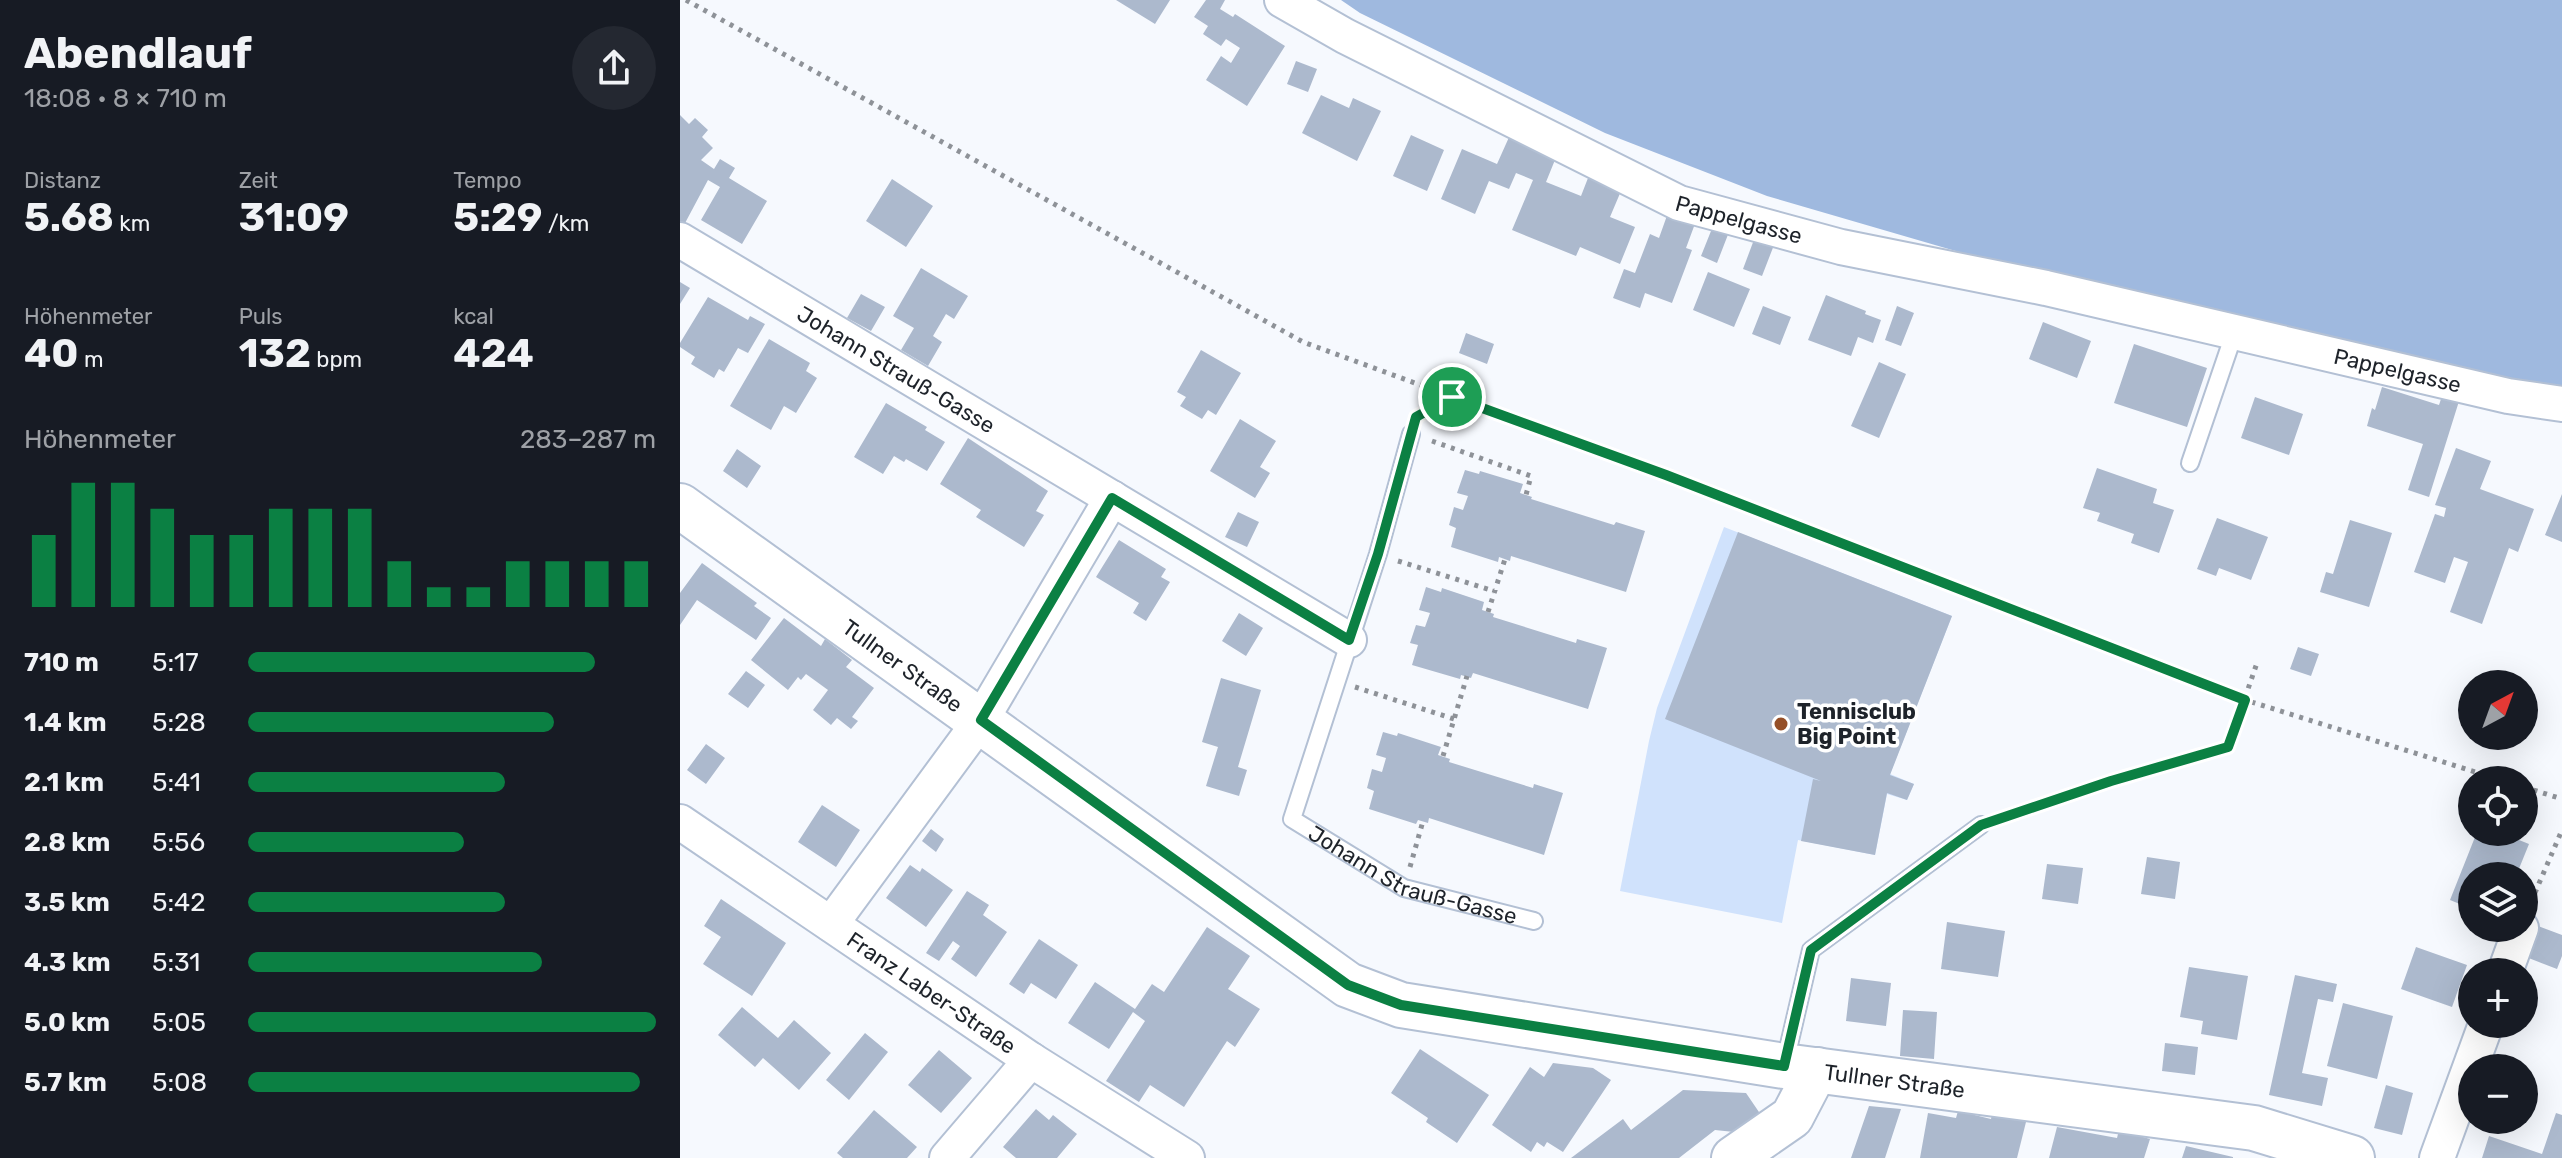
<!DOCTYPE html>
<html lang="de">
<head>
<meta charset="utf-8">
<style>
	:root { --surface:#171b24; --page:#242831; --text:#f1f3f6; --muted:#9ea1a6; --accent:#0b8043 }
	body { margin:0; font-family:Rubik,sans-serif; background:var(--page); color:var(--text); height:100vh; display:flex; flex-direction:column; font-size:30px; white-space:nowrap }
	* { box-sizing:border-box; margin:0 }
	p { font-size:26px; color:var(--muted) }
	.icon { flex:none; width:44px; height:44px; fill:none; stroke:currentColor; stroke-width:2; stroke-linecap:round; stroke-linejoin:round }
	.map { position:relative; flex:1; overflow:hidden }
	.details { display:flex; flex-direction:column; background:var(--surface); width:680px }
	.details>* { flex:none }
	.needle { width:52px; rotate:41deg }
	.controls { position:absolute; left:1778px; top:670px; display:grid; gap:16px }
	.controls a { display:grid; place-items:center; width:80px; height:80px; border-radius:50%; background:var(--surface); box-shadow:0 8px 32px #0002; font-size:40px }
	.pin { position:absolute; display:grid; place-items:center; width:68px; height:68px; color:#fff; margin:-34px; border:4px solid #fff; border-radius:50%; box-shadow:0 2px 8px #0007 }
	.round { display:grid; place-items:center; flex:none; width:84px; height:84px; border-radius:42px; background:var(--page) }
	.summary { display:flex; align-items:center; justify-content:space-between; height:136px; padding:0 24px }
	h1 { font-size:44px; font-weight:700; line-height:60px }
	.stats { display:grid; grid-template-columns:repeat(3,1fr); gap:12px; height:136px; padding:8px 24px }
	.stats div { display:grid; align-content:center }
	.stats b { font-size:40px; font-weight:700 }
	.stats small { font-size:22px; font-weight:400 }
	.stats p { font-size:22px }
	.chart { height:224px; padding:16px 24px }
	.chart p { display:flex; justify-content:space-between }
	.chart svg { width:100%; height:144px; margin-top:8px; stroke:var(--accent); stroke-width:6 }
	ul { padding:0 24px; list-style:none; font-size:26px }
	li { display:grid; grid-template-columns:128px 96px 1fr; align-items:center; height:60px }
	li i { height:20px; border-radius:10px; background:var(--accent) }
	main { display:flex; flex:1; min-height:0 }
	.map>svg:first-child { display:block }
	.green { fill:#d0e2fc }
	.forest { fill:#9fb9df }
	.building { fill:#acb9cd }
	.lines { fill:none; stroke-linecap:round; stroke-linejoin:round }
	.service-casing { stroke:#b3c0d4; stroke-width:20 }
	.minor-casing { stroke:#b3c0d4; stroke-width:38 }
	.tertiary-casing { stroke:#b3c0d4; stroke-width:46 }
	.primary-casing { stroke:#b3c0d4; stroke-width:48 }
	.path { stroke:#8e9298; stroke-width:5; stroke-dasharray:4 6; stroke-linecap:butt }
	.service { stroke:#fff; stroke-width:16 }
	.minor { stroke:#fff; stroke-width:34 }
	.tertiary { stroke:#fff; stroke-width:42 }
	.primary { stroke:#fff; stroke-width:44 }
	.route-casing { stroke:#fff; stroke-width:16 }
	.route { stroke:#0b8043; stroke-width:10 }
	.poi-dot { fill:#954f27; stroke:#fff; stroke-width:3 }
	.labels { text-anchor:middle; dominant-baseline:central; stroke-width:7; stroke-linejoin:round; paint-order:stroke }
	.street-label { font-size:22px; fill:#1e232a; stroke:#fff }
	.poi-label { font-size:22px; font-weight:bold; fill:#1e232a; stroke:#fff; text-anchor:start }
</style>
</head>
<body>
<main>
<section class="details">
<div class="summary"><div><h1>Abendlauf</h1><p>18:08 · 8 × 710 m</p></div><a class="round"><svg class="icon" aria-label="share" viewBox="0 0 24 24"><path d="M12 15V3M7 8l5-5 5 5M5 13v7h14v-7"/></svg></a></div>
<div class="stats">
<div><p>Distanz</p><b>5.68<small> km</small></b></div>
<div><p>Zeit</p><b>31:09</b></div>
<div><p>Tempo</p><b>5:29<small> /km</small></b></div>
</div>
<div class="stats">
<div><p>Höhenmeter</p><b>40<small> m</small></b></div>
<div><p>Puls</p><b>132<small> bpm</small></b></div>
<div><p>kcal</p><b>424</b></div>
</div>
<div class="chart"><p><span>Höhenmeter</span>283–287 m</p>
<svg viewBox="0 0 160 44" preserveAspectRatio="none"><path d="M5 44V22M15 44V6M25 44V6M35 44V14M45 44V22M55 44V22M65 44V14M75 44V14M85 44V14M95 44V30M105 44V38M115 44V38M125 44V30M135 44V30M145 44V30M155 44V30"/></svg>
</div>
<ul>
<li><b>710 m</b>5:17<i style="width:85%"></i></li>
<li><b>1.4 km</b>5:28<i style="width:75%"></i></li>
<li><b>2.1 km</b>5:41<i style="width:63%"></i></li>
<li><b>2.8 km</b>5:56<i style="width:53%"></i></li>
<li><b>3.5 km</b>5:42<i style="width:63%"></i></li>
<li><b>4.3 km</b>5:31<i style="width:72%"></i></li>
<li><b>5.0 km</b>5:05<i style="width:100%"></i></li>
<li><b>5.7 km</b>5:08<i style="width:96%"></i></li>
</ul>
</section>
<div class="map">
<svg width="1882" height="1158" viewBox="0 0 1882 1158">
	<rect width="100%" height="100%" fill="#f6f9fe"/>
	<path class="green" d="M 1044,527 L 1272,616 L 1210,774 L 1234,784 L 1227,800 L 1207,794 L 1195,855 L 1118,840 L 1102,923 L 940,891 L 969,741 L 977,708 Z"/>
	<path class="forest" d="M 661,0 L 1882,0 L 1882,394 L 1747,369 L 1537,310 L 1303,259 L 1087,196 L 925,133 L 680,13 Z"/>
	<path class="building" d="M 436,0 L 490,0 L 475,24 Z
		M 526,0 L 545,0 L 540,9 L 553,17 L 555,14 L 605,46 L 567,106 L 526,80 L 541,56 L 551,63 L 560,48 L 546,39 L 541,46 L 523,34 L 528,26 L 514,17 Z
		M 616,61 L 637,69 L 628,92 L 607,84 Z
		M 641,95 L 669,108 L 673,98 L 701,111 L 677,161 L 622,133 Z
		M 0,115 L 9,124 L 15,118 L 28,130 L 22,137 L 33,148 L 21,160 L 34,169 L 40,159 L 55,168 L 49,178 L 87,201 L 62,244 L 21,220 L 40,187 L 28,180 L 4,225 L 0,221 Z
		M 731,135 L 764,150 L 747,191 L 713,176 Z
		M 830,135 L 877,155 L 866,182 L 901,196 L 908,178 L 941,191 L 930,217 L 955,227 L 940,264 L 900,247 L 896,256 L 832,230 L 853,180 L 836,173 L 829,189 L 809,181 L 795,214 L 761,199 L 782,149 L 817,164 Z
		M 212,179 L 253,206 L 226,247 L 186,221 Z
		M 989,210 L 1016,221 L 1006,248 L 1012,250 L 992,303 L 965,293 L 960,308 L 933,298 L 944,269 L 955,273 L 970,234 L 979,238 Z
		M 1033,226 L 1049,232 L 1037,263 L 1021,256 Z
		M 1075,237 L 1094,245 L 1082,276 L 1063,269 Z
		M 241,268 L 288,296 L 274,319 L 266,314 L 253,336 L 262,342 L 248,366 L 221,350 L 234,328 L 213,316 Z
		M 1028,272 L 1070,289 L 1054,327 L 1013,310 Z
		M 0,282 L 10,288 L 0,304 Z
		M 181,294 L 205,307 L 191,331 L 167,318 Z
		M 1146,295 L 1186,311 L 1185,314 L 1201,320 L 1193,343 L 1178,337 L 1171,356 L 1128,340 Z
		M 28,297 L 68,320 L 70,316 L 85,324 L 68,353 L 58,348 L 44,372 L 39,369 L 34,378 L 11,364 L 15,357 L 0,347 L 0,343 Z
		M 1083,306 L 1111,317 L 1100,345 L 1072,334 Z
		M 1217,306 L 1234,313 L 1221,346 L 1205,340 Z
		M 1363,322 L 1411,341 L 1397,378 L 1349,359 Z
		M 786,333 L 814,344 L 807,364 L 779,353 Z
		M 89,339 L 130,363 L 126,371 L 137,378 L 116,413 L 104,406 L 91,430 L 50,406 Z
		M 1454,344 L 1527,368 L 1507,427 L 1434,403 Z
		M 521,350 L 561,373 L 536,415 L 528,410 L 522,419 L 500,406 L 506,397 L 497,392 Z
		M 1199,362 L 1226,374 L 1199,438 L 1171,426 Z
		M 1702,387 L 1759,405 L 1763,393 L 1780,398 L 1749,497 L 1728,490 L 1743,444 L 1687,426 L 1692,408 L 1695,410 Z
		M 1575,397 L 1623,414 L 1609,455 L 1561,438 Z
		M 206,403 L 247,427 L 245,430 L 265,442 L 247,471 L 226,459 L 224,462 L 214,456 L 203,474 L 174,457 Z
		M 560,419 L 596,441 L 580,467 L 590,473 L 575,498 L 530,471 Z
		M 288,438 L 368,491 L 356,511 L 364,515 L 344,547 L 296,517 L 301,510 L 260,484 Z
		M 1776,448 L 1811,461 L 1800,489 L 1854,509 L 1838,552 L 1829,548 L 1802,624 L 1770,612 L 1788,562 L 1774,557 L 1765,583 L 1734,572 L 1755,514 L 1764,517 L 1766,508 L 1755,505 Z
		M 57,449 L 81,466 L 67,488 L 43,471 Z
		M 1417,468 L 1477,489 L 1473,503 L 1494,510 L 1479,553 L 1451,543 L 1454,534 L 1417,521 L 1420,513 L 1403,508 Z
		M 785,470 L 799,474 L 800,471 L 843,484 L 840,493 L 852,497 L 851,499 L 934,525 L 936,522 L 965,531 L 946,592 L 831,556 L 830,561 L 819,557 L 818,562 L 771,547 L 776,528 L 769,525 L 774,507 L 783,510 L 788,496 L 777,493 Z
		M 1882,494 L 1882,542 L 1865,535 Z
		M 558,512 L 579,522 L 567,547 L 545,537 Z
		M 1537,518 L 1588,537 L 1571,580 L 1539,568 L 1536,576 L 1517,569 Z
		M 1670,520 L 1712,533 L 1689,607 L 1640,592 L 1646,572 L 1653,574 Z
		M 1058,532 L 1272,616 L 1210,775 L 1234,784 L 1227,800 L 1207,793 L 1195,855 L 1121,841 L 1133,779 L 1141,781 L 985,719 Z
		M 439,540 L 486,569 L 481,577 L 490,582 L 466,621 L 453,613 L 459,603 L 416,577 Z
		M 22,563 L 77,603 L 74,606 L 91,618 L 76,640 L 17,600 L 0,625 L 0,593 Z
		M 746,587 L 761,592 L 762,588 L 804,602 L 802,610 L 814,614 L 813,617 L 896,643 L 897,639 L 927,648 L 908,709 L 793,673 L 791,678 L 781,675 L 780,679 L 732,665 L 738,645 L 730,643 L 736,625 L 745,627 L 750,613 L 739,610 Z
		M 559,613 L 583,628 L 566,656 L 542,641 Z
		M 104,618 L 141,646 L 145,639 L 172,660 L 166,667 L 194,688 L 172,717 L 178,721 L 171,729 L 157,718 L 151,725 L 133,710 L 148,690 L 126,674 L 121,680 L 118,677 L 108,690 L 71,660 Z
		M 1618,647 L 1639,654 L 1631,676 L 1610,669 Z
		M 66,671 L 85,685 L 68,708 L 48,694 Z
		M 541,678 L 581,690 L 558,767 L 567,770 L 559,796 L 526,786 L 538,747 L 522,742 Z
		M 703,732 L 717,736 L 718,733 L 761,747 L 758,755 L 770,759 L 769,762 L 853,788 L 854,784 L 883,793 L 864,855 L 749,818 L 748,823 L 738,820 L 736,824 L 689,809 L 694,791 L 687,788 L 692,769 L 702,772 L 706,758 L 696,755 Z
		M 26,744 L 45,758 L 26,784 L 7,770 Z
		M 142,805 L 180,830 L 156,867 L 118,842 Z
		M 251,829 L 264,839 L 256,852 L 242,841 Z
		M 1797,832 L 1819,832 L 1849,844 L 1836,876 L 1792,876 L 1792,909 L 1770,900 Z
		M 1467,857 L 1500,862 L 1495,899 L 1461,894 Z
		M 1367,864 L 1403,868 L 1398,904 L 1362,899 Z
		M 230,865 L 240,872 L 242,868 L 273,890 L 246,927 L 206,898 Z
		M 287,891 L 309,905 L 303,915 L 327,932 L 296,977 L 271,959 L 280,946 L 273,941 L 259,961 L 246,953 Z
		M 41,899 L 106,943 L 72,996 L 23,964 L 41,937 L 24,926 Z
		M 1267,922 L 1325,931 L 1318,977 L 1261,969 Z
		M 1853,924 L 1882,935 L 1882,956 L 1877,969 L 1841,955 Z
		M 527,927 L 570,956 L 548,989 L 580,1009 L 555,1047 L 547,1041 L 504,1107 L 470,1085 L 459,1102 L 426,1081 L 465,1021 L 453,1012 L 429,1049 L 388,1023 L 415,982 L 455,1009 L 472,984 L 484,992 Z
		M 359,939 L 398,965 L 376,999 L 351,983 L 344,994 L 329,984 Z
		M 1736,947 L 1787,965 L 1772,1007 L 1721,989 Z
		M 1509,967 L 1568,976 L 1557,1040 L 1521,1034 L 1523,1021 L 1500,1017 Z
		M 1615,975 L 1657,984 L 1653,1002 L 1638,999 L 1622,1073 L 1648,1078 L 1642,1106 L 1589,1095 Z
		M 1171,978 L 1211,983 L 1206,1026 L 1166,1021 Z
		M 1663,1003 L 1713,1016 L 1697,1079 L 1647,1066 Z
		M 62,1007 L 98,1038 L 114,1020 L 151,1053 L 119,1090 L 83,1058 L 75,1067 L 38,1035 Z
		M 1223,1010 L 1257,1012 L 1254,1059 L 1220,1056 Z
		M 185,1033 L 208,1052 L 169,1100 L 146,1080 Z
		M 1485,1043 L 1518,1047 L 1515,1075 L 1482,1071 Z
		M 740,1049 L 809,1095 L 777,1143 L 746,1122 L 748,1118 L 711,1093 Z
		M 259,1050 L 292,1078 L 261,1113 L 228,1085 Z
		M 873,1063 L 913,1068 L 931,1080 L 883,1152 L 867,1142 L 864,1147 L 857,1142 L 851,1152 L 812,1125 L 850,1067 L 864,1077 Z
		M 1706,1085 L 1733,1093 L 1722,1135 L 1694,1128 Z
		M 1003,1090 L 1066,1093 L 1081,1115 L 1054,1132 L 1035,1130 L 999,1158 L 891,1158 L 943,1119 L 951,1130 Z
		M 1189,1106 L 1221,1109 L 1205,1158 L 1171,1158 Z
		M 356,1109 L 369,1120 L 373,1115 L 397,1134 L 377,1158 L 336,1158 L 323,1147 Z
		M 194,1110 L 237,1147 L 227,1158 L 163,1158 L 157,1153 Z
		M 1313,1110 L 1347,1118 L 1337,1158 L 1240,1158 L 1248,1113 L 1276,1118 L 1278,1111 L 1311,1119 Z
		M 1876,1113 L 1882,1115 L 1882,1158 L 1802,1158 L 1809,1136 L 1862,1154 Z
		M 1377,1127 L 1437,1138 L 1439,1130 L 1470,1139 L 1464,1158 L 1369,1158 Z
		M 1506,1146 L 1553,1157 L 1553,1158 L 1502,1158 Z"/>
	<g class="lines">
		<defs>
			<g id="service">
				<path id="s1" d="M 731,434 L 698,554 L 612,819 L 724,888 L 854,921"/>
				<path d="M 1510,463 L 1554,334"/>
				<path d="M 1104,1066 L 1131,950 L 1301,825"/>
			</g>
			<g id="minor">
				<path id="s2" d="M 602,0 L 665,36 L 999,203 L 1161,247 L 1366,288 L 1828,396 L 1882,404"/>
				<path id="s3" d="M 0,240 L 669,640"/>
				<path id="s4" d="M 0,822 L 351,1060 L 507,1158"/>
				<path d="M 151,924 L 301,720 L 432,498"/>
				<path d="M 1825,972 L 1841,928"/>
				<path d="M 267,1158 L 351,1060"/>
				<path d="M 1757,1158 L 1806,1024"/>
			</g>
			<path id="tertiary" d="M 1053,1158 L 1112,1117 L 1137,1069"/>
			<g id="primary">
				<path id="s5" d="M 0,506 L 668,985 L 721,1005 L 1104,1066 L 1574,1128 L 1672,1158"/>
			</g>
		</defs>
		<use href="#service" class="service-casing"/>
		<use href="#minor" class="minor-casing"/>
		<use href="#tertiary" class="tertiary-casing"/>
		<use href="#primary" class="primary-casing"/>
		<path class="path" d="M 6,0 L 623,342 L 986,475 L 1565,700 L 1821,780
			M 742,414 L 771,398
			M 752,441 L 851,476 L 846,495
			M 718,561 L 814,591
			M 808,612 L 825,559
			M 675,687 L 774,719
			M 763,756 L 787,676
			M 1844,787 L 1882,799
			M 1321,818 L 1431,781 L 1548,747 L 1578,660
			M 730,867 L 743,821
			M 1851,902 L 1882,830"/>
		<use href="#service" class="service"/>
		<use href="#minor" class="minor"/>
		<use href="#tertiary" class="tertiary"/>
		<use href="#primary" class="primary"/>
	</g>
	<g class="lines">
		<defs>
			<path id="route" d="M 772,397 L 986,475 L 1565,700 L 1548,747 L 1431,781 L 1301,825 L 1131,950 L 1104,1066 L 721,1005 L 668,985 L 301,720 L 432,498 L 669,640 L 698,554 L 736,417 Z"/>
		</defs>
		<use href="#route" class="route-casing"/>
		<use href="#route" class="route"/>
	</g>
	<circle class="poi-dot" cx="1101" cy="724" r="8"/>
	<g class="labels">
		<g class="street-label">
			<text stroke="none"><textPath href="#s2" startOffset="508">Pappelgasse</textPath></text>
			<text stroke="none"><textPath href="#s3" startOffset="252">Johann Strauß-Gasse</textPath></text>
			<text stroke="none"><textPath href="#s2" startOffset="1184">Pappelgasse</textPath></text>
			<text stroke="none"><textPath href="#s5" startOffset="274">Tullner Straße</textPath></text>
			<text stroke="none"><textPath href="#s1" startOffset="538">Johann Strauß-Gasse</textPath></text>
			<text stroke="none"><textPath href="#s4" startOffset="304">Franz Laber-Straße</textPath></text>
			<text stroke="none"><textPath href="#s5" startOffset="1378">Tullner Straße</textPath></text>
		</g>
		<g class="poi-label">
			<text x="1117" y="711">Tennisclub<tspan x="1117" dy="25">Big Point</tspan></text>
		</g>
	</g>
</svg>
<div class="controls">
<a><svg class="needle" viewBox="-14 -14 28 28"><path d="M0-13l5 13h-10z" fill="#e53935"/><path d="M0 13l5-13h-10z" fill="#9ea1a6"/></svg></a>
<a><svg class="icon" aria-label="locate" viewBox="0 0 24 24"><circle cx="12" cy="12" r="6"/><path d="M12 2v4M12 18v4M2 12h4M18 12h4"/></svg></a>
<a><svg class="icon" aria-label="layers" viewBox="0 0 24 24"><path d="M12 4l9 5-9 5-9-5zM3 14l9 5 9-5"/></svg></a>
<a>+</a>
<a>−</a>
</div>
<div class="pin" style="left:772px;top:397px;background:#1e9e55"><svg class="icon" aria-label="arrive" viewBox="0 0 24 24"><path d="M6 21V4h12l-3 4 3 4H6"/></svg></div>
</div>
</main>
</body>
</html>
